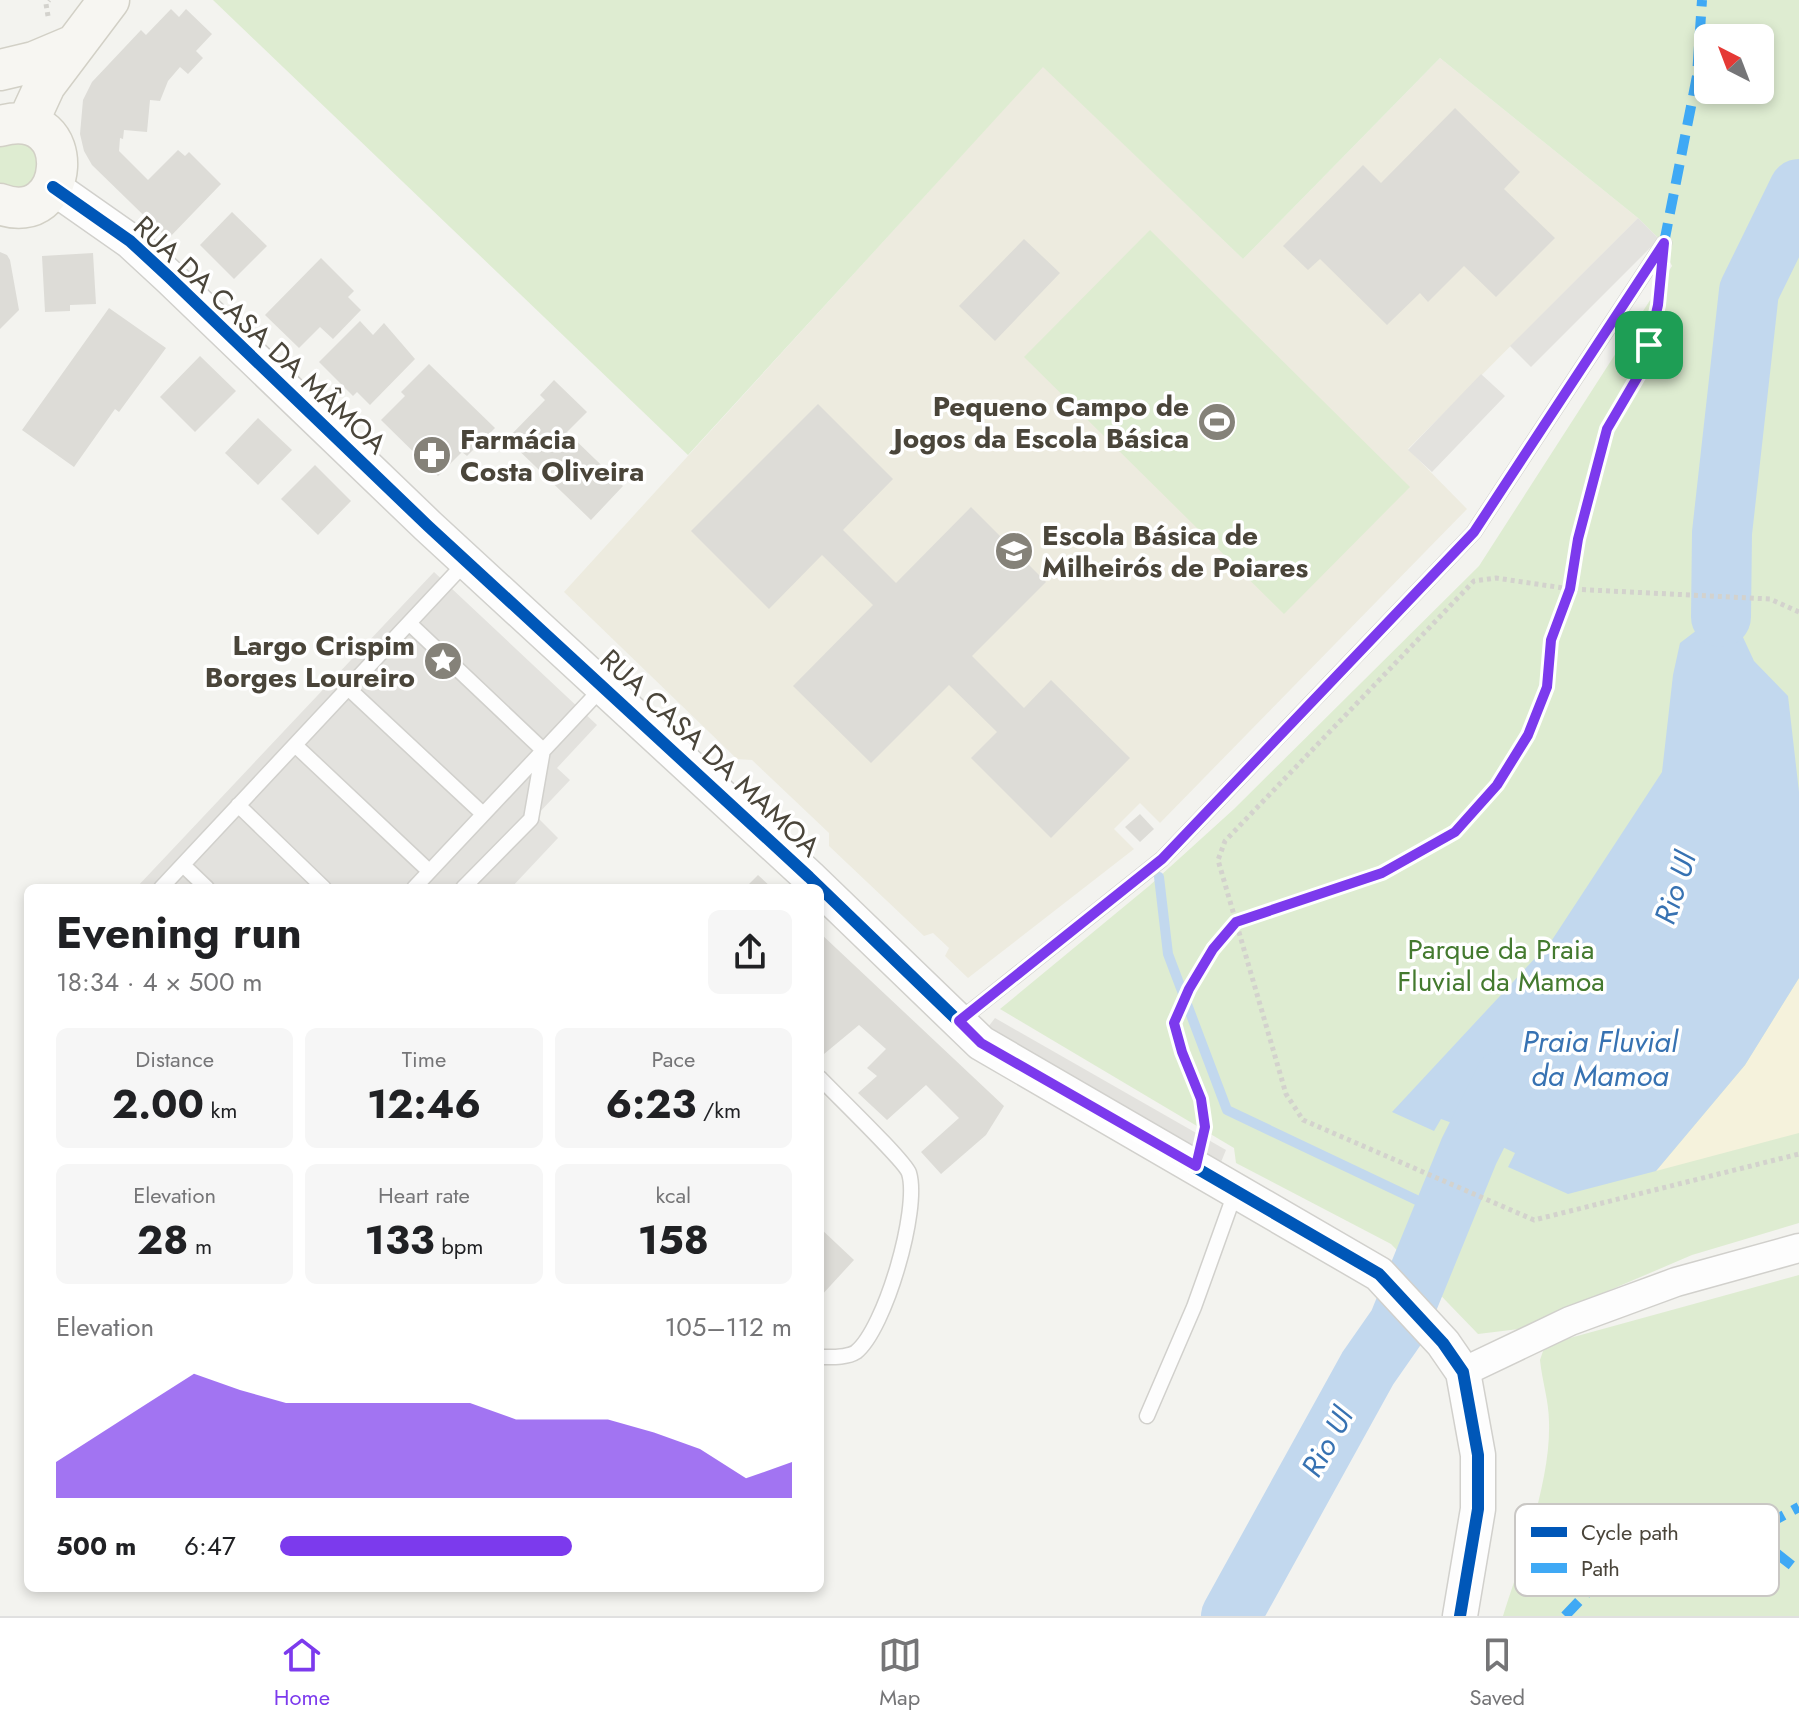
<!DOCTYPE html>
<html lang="en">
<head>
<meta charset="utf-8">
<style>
	:root { --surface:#fff; --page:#f6f6f6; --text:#202124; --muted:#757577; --line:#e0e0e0; --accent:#7c3aed }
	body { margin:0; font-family:Jost,sans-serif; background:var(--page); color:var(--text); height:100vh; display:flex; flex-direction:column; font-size:30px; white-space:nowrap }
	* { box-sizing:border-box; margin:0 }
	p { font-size:26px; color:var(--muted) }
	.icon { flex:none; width:44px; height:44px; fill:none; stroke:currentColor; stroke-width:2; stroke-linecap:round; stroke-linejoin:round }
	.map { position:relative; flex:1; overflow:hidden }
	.drawer { position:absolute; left:24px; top:884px; width:800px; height:708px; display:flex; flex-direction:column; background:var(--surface); border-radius:12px; box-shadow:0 4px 12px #0003 }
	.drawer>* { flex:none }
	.needle { width:52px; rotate:318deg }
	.controls { position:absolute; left:1694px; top:24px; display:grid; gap:16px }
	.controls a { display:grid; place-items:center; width:80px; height:80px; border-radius:12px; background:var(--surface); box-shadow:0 4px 12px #0003; font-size:40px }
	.pin { position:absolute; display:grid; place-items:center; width:68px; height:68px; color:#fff; margin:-34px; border-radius:16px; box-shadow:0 4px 12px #0006 }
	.round { display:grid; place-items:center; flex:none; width:84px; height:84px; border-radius:12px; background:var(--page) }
	.headline { display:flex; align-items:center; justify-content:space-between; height:136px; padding:0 32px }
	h1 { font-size:44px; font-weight:700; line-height:60px }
	.stats { display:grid; grid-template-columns:repeat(3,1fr); gap:12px; height:136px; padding:8px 32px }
	.stats div { display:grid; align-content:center; border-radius:12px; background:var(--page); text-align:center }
	.stats b { font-size:40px; font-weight:700 }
	.stats small { font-size:22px; font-weight:400 }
	.stats p { font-size:22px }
	.chart { height:224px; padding:16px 32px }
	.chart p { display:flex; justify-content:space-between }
	.chart svg { width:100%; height:144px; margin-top:8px; fill:var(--accent); opacity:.7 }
	ul { padding:0 32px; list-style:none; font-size:26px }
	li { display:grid; grid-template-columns:128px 96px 1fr; align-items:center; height:60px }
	li i { height:20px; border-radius:10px; background:var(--accent) }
	.dock { display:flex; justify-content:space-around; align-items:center; height:112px; border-top:2px solid var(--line); background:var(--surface); font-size:22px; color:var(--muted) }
	.dock a { display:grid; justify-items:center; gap:4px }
	.dock .on { color:var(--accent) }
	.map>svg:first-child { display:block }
	.education { fill:#edebdf }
	.green { fill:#deecd1; fill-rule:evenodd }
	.sand { fill:#f5f2dc }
	.parking { fill:#e3e2de }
	.water { fill:#c2d8ee }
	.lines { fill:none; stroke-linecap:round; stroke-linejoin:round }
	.stream { stroke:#c2d8ee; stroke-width:10 }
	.river { stroke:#c2d8ee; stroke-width:60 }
	.building { fill:#dddcd7 }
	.service-casing { stroke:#d1d0cc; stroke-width:17 }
	.minor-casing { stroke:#d1d0cc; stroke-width:31 }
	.tertiary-casing { stroke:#d1d0cc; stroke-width:37 }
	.secondary-casing { stroke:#d2d0c6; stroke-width:43 }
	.path { stroke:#d3d2cd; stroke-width:5; stroke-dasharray:4 4; stroke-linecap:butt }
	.service { stroke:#fdfdfd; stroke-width:14 }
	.minor { stroke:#fdfdfd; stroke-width:28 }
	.tertiary { stroke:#fdfdfd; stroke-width:34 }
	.secondary { stroke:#f7f6f2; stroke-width:40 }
	.quiet { stroke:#3fa9f5; stroke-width:10; stroke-dasharray:20 10; stroke-linecap:butt }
	.cycleway-casing { stroke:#fff; stroke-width:17 }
	.cycleway { stroke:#0057b8; stroke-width:12 }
	.route-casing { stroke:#fff; stroke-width:16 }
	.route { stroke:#7c3aed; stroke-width:10 }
	.labels { text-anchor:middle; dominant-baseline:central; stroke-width:7; stroke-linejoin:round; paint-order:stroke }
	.street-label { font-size:28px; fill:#4a453a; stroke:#fff }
	.poi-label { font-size:28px; font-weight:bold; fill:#4a453a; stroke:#fff; text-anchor:end }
	.park-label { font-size:28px; fill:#447a2f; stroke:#fff }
	.water-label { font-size:30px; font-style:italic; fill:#3772b2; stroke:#fff }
	.key { fill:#fff; stroke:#c9c7c4; stroke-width:2 }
	.key-label { font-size:22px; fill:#4a453a }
</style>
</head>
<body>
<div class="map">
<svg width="1799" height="1616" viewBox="0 0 1799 1616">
	<rect width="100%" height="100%" fill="#f3f3ef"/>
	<path class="education" d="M 1440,58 L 1638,218 L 1408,449 L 1467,509 L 1160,823 L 1140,803 L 1114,829 L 1134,849 L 968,978 L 945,956 L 949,948 L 933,933 L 924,936 L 829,846 L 829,833 L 752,760 L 737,759 L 564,592 L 1043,66 L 1243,259 Z"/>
	<path class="green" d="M 213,0 L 1799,0 L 1799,1223 L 1692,1255 L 1519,1329 L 1478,1334 L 1391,1244 L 1236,1163 L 1234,1148 L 1000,1009 L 1149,886 L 1234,809 L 1479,566 L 1672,266 L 1659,239 L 1638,218 L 1440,58 L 1243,259 L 1043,67 L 688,455 ZM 1708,38 L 1760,38 L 1760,90 L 1708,90 Z
		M 31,142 L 42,166 L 27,188 L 0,185 L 0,143 Z
		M 1150,230 L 1410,487 L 1284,614 L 1024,357 Z
		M 1799,1275 L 1799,1616 L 1503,1616 C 1521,1559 1551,1482 1549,1422 C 1549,1401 1542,1381 1540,1360 L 1543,1351 L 1559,1341 Z"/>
	<path class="sand" d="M 1799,978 L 1799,1133 L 1656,1171 L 1745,1065 Z"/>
	<path class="parking" d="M 1638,218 L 1659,239 L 1531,367 L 1510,346 Z
		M 1481,374 L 1505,396 L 1432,472 L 1408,450 Z
		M 434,572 L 597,725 L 557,768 L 570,780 L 536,816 L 558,838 L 511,888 L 136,888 Z
		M 995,1018 L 1226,1150 L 1221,1162 L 985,1031 Z"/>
	<path class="water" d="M 1741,532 L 1729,607 L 1754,661 L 1788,696 L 1799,792 L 1799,978 L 1745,1065 L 1656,1171 L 1568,1194 L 1508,1167 L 1515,1153 L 1488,1140 L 1480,1155 L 1462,1148 L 1469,1129 L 1441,1119 L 1434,1131 L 1392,1112 L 1552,940 L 1662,772 L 1673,675 L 1680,643 L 1714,617 L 1709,534 Z"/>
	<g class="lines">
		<path class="stream" d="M 1159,877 L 1168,954 L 1227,1110 L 1444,1213"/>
		<path class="river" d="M 1721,617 L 1722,533 L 1749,291 L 1799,189
			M 1231,1616 L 1368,1368 L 1398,1325 L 1469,1151 L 1505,1079"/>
	</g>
	<path class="building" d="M 171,9 L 179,17 L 186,9 L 212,34 L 196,51 L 203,58 L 188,74 L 180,67 L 168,81 L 160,101 L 150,100 L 147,132 L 124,130 L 123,139 L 120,138 L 119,151 L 148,180 L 178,150 L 185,156 L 189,152 L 221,184 L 168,239 L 92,165 L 84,151 L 80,134 L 83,100 L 92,82 L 141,30 L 146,35 Z
		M 1455,108 L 1520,172 L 1504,189 L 1555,238 L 1496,297 L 1464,266 L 1428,302 L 1420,293 L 1387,325 L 1320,259 L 1308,270 L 1283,246 L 1363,165 L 1381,183 Z
		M 232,212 L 267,246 L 234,279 L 200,245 Z
		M 1024,239 L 1060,273 L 995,341 L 959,306 Z
		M 0,252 L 7,255 L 10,260 L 19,310 L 0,329 Z
		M 93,253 L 96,304 L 70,305 L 70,311 L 45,312 L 42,256 Z
		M 321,258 L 354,291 L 348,297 L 361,310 L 333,339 L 320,327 L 299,348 L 265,315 Z
		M 109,308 L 166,348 L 119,412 L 115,409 L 74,467 L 22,430 Z
		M 360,321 L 373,335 L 384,323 L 415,359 L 370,405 L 357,392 L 353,396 L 319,362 Z
		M 200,356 L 236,391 L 195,432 L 160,397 Z
		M 429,364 L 495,428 L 467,456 L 462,452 L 438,476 L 381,420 L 405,396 L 401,392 Z
		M 554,380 L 587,412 L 567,432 L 623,486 L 591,520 L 507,439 L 545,400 L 540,395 Z
		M 818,404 L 893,479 L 843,530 L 896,583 L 971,507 L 1046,582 L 972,656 L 1024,708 L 1051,680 L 1130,758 L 1051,838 L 971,758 L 997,732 L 949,685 L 871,763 L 793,686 L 873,605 L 822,555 L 769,609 L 691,531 Z
		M 258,418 L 292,450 L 258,485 L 225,453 Z
		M 315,465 L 351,501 L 318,535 L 281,499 Z
		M 1140,814 L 1154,829 L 1140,842 L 1125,827 Z
		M 758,875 L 772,888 L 745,888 Z
		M 820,933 L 1004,1106 L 986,1135 L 941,1174 L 921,1152 L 959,1118 L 926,1085 L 887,1120 L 858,1093 L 877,1076 L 867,1068 L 886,1049 L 859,1025 L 824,1054 L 820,1051 Z
		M 820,1228 L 854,1260 L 820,1297 Z"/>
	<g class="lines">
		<defs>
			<path id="service" d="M 409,623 L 543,750 L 531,819 L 463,888
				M 348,688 L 483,814
				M 295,745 L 429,871
				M 238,805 L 324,888
				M 183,865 L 207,888
				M 161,888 L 466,562
				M 414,888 L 603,687
				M 959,1021 L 1162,859 L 1474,532 L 1664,243
				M 820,1078 C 834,1093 905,1161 909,1173 C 920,1209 885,1329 856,1352 C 847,1358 831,1357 820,1357
				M 1147,1416 L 1194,1307 L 1236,1190"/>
			<path id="minor" d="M 1463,1372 L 1570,1321 L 1676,1282 L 1799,1248"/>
			<path id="tertiary" d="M 53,187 L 130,241 L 169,277 L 428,526 L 809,877 L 981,1043 L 1379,1274 L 1443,1343 L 1463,1372 L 1478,1455 L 1478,1509 L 1460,1616"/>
			<path id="secondary" d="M 0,70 L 34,62 L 72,46
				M 27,124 L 45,85 L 109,0
				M 0,126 C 82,104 70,231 0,204"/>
		</defs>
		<use href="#service" class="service-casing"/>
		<use href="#minor" class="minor-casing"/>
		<use href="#tertiary" class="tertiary-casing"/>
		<use href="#secondary" class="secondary-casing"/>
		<path class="path" d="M 48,16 L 46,4 L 49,0
			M 1799,612 L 1770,599 L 1570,589 L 1496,578 L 1474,581 L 1225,841 L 1218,860 L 1286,1094 L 1303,1120 L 1534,1220 L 1799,1154
			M 1203,1135 L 1205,1127 L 1201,1099 L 1182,1052 L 1174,1023 L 1189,989 L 1213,949 L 1236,922 L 1382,873 L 1455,832 L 1497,785 L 1528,735 L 1547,687 L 1551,640 L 1570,589 L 1578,539 L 1607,429 L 1644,366 L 1659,296"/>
		<use href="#service" class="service"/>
		<use href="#minor" class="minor"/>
		<use href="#tertiary" class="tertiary"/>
		<use href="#secondary" class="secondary"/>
		<path class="quiet" d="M 1664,243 L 1697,76 L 1702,0
			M 1740,1539 L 1799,1507
			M 1565,1616 L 1615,1563 L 1704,1538 L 1740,1539 L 1776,1553 L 1799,1571"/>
		<defs>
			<path id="cycleway" d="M 53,187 L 130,241 L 169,277 L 428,526 L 809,877 L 981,1043 L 1379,1274 L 1443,1343 L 1463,1372 L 1478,1455 L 1478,1509 L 1460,1616"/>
		</defs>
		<use href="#cycleway" class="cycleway-casing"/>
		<use href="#cycleway" class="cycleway"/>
	</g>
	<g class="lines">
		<defs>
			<path id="route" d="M 1664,243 L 1658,305 L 1644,366 L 1607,429 L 1578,539 L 1570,589 L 1551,640 L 1547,687 L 1528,735 L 1497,785 L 1455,832 L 1382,873 L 1236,922 L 1213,949 L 1189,989 L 1174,1023 L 1182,1052 L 1201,1099 L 1205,1127 L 1196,1166 L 981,1043 L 959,1021 L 1162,859 L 1474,532 Z"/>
		</defs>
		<use href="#route" class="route-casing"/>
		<use href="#route" class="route"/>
	</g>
	<defs>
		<symbol id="stadium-disc" viewBox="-11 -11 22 22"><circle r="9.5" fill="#858279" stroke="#fff"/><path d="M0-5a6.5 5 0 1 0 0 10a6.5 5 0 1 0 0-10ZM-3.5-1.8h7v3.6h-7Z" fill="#fff"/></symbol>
		<symbol id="pharmacy-disc" viewBox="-11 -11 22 22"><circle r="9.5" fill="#858279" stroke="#fff"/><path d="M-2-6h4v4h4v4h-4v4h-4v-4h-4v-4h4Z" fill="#fff"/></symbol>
		<symbol id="school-disc" viewBox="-11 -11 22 22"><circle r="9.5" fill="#858279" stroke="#fff"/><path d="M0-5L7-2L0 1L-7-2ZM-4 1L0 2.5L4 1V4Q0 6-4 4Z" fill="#fff"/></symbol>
		<symbol id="sight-disc" viewBox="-11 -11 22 22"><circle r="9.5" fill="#858279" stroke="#fff"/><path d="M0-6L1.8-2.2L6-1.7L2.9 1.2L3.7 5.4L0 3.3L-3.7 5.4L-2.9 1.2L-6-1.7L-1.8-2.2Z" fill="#fff"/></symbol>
	</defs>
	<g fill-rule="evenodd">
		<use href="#stadium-disc" x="1195" y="400" width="44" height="44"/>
		<use href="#pharmacy-disc" x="410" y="433" width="44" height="44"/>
		<use href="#school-disc" x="992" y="529" width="44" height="44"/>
		<use href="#sight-disc" x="421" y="639" width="44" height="44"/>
	</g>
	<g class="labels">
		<g class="street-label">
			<text transform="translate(260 335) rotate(43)">RUA DA CASA DA MÂMOA</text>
			<text transform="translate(710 753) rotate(43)">RUA CASA DA MAMOA</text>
		</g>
		<g class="poi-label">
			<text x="1189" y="406">Pequeno Campo de<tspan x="1189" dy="32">Jogos da Escola Básica</tspan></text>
			<text x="460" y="439" text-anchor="start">Farmácia<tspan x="460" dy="32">Costa Oliveira</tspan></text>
			<text x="1042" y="535" text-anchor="start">Escola Básica de<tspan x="1042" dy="32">Milheirós de Poiares</tspan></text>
			<text x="415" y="645">Largo Crispim<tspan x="415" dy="32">Borges Loureiro</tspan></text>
		</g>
		<g class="park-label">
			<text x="1501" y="949">Parque da Praia<tspan x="1501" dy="32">Fluvial da Mamoa</tspan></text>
		</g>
		<g class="water-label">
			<text transform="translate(1675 888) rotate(-72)">Rio Ul</text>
			<text x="1600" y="1041">Praia Fluvial<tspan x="1600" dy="34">da Mamoa</tspan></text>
			<text transform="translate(1327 1442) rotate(-61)">Rio Ul</text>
		</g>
	</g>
	<rect x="1515" y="1504" width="264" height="92" rx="12" class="key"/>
	<rect x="1531" y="1527" width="36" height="10" fill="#0057b8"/>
	<rect x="1531" y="1563" width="36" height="10" fill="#3fa9f5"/>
	<g class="key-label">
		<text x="1581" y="1540">Cycle path</text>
		<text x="1581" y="1576">Path</text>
	</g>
</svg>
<div class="controls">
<a><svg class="needle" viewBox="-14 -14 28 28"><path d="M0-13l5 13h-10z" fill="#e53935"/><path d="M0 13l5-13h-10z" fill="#757577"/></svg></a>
</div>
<div class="pin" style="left:1649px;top:345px;background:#1e9e55"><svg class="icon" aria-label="arrive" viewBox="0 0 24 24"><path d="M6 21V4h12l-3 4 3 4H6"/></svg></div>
<section class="drawer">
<div class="headline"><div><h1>Evening run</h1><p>18:34 · 4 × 500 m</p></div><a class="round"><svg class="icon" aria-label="share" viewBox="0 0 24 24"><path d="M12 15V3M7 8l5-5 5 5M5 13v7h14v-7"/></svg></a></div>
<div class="stats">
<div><p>Distance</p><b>2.00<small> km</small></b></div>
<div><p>Time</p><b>12:46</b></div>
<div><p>Pace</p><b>6:23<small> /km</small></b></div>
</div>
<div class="stats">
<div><p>Elevation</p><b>28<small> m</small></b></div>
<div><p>Heart rate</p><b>133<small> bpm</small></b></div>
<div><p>kcal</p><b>158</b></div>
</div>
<div class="chart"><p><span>Elevation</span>105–112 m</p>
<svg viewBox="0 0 160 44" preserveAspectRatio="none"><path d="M0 44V33L10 24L20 15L30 6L40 11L50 15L60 15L70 15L80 15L90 15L100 20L110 20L120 20L130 24L140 29L150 38L160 33V44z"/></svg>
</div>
<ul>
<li><b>500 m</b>6:47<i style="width:57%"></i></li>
</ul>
</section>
</div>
<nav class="dock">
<a class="on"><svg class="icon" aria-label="home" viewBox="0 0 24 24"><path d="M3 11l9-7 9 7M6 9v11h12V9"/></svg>Home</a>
<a><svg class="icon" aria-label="map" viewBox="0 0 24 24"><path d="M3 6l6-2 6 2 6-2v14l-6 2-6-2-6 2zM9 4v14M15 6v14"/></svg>Map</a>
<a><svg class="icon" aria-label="saved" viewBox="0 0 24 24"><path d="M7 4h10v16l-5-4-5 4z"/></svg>Saved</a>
</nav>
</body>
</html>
